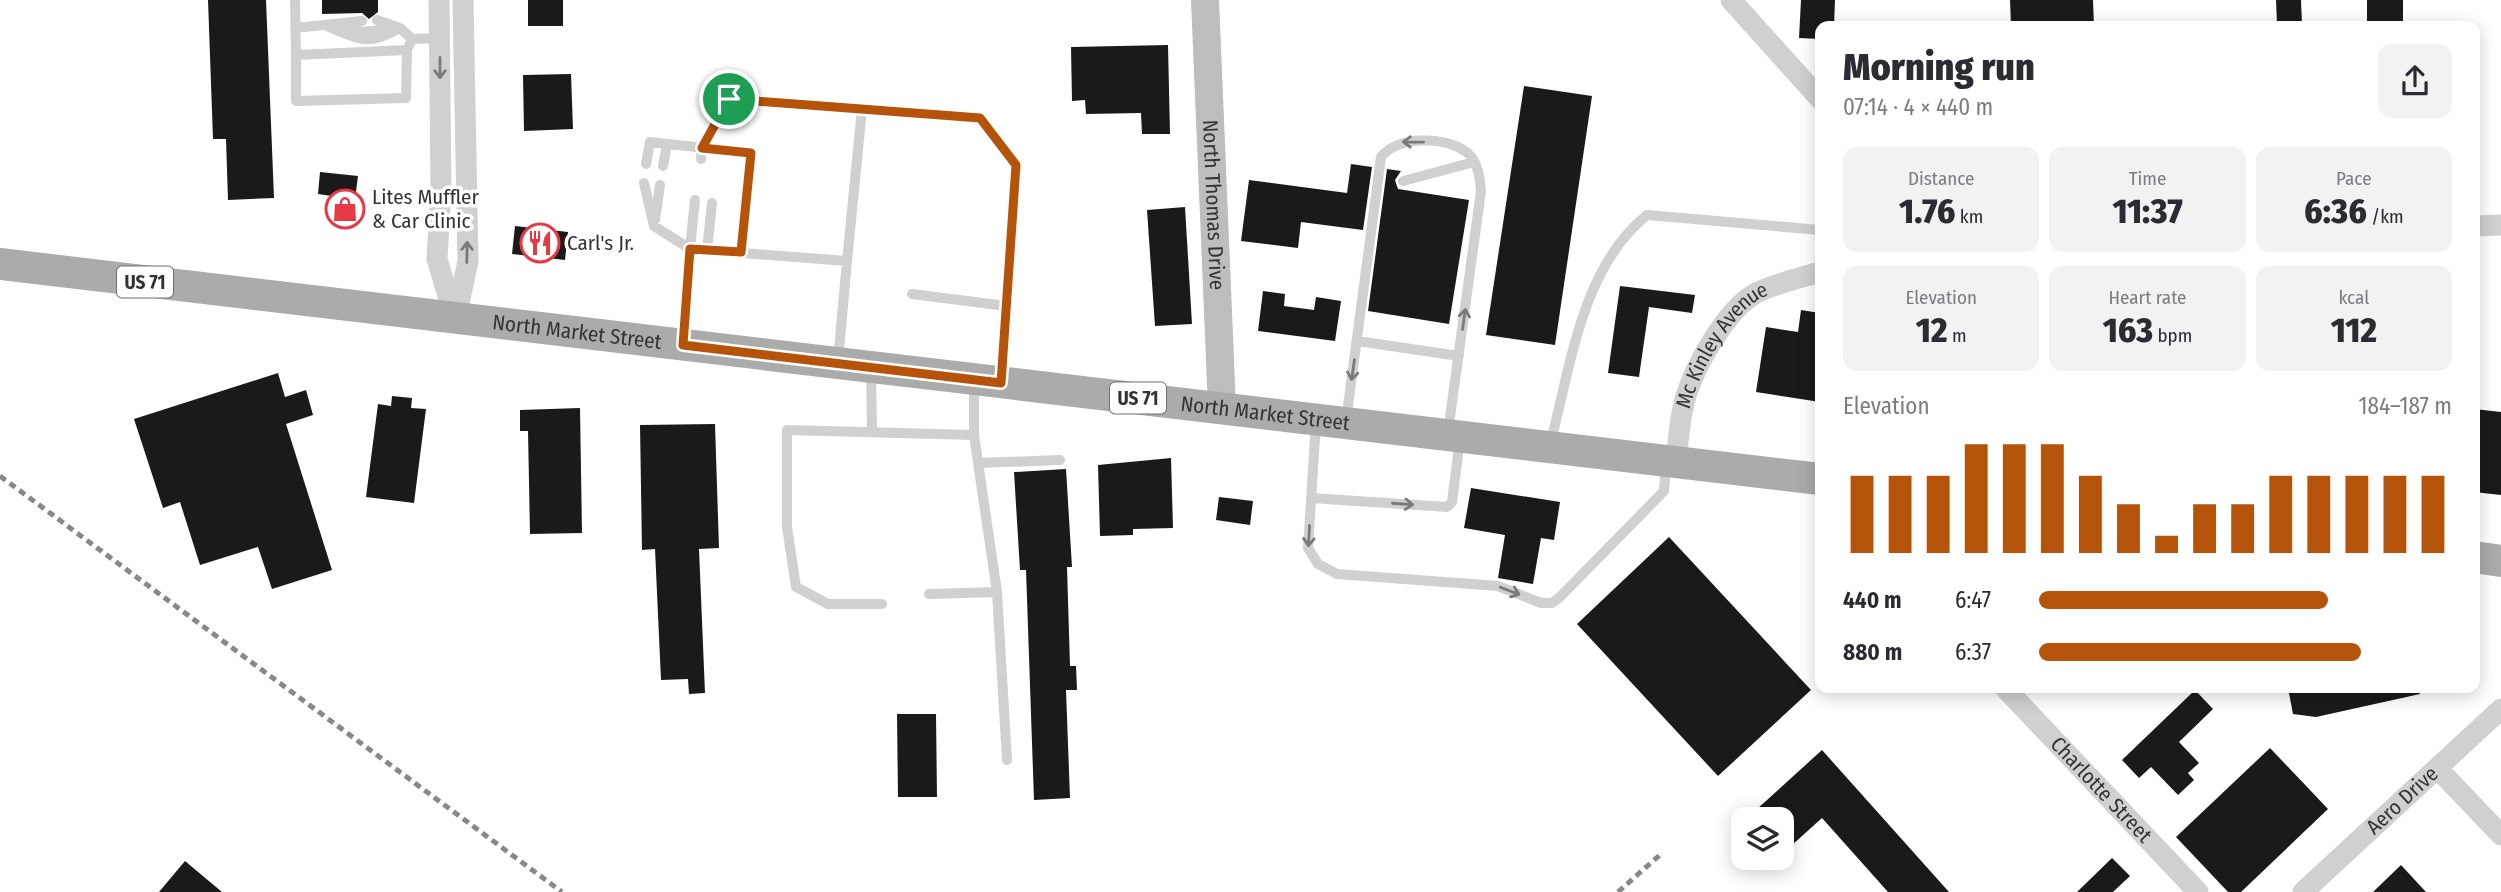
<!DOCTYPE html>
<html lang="en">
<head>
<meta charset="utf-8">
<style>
	:root { --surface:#fff; --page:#f2f2f3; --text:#2b2b33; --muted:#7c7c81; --accent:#b45309 }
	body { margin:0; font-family:"Fira Sans Condensed",sans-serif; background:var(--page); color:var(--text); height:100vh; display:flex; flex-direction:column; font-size:26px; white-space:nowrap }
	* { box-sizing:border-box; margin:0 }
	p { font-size:23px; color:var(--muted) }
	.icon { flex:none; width:38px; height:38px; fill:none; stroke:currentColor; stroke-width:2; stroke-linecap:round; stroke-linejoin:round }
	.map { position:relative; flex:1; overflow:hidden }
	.sheet { position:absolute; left:1815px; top:21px; width:665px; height:672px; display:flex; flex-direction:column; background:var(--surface); border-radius:14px; box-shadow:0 4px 18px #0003 }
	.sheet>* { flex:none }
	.tools { position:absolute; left:1731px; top:807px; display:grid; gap:14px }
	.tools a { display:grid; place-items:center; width:63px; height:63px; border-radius:14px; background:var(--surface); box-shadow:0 4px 18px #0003; font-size:35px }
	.pin { position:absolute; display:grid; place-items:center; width:60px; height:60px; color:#fff; margin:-30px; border:4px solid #fff; border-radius:50%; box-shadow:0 2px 7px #0007 }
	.round { display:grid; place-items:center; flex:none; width:74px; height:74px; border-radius:14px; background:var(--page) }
	.headline { display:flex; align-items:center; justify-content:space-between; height:119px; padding:0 28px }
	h1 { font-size:38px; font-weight:800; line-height:52px }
	.figures { display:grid; grid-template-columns:repeat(3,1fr); gap:10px; height:119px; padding:7px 28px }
	.figures div { display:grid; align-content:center; border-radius:14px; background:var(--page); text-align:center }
	.figures b { font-size:35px; font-weight:800 }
	.figures small { font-size:19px; font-weight:400 }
	.figures p { font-size:19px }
	.chart { height:196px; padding:14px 28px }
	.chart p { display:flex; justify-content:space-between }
	.chart svg { width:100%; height:126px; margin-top:7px; stroke:var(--accent); stroke-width:6 }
	ul { padding:0 28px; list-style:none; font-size:23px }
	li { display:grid; grid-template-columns:112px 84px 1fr; align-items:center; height:52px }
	li i { height:18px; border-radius:9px; background:var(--accent) }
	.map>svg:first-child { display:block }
	.building { fill:#1a1a1a }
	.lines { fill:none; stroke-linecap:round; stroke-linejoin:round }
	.lane { stroke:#d0d0d0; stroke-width:10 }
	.street { stroke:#d0d0d0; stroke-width:21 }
	.secondary { stroke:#bdbdbd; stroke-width:28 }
	.primary { stroke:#ababab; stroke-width:32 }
	.rail { stroke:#888; stroke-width:5; stroke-dasharray:7 5; stroke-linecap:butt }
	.oneway { stroke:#7a7a7a }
	.route-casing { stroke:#fff; stroke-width:14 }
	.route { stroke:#b45309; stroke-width:9 }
	.labels { text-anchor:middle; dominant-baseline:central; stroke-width:7; stroke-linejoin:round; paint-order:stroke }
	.shield { fill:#fff; stroke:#707070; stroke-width:2 }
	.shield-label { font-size:19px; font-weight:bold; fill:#333 }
	.poi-label { font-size:21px; fill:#333; stroke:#fff; text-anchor:start }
	.street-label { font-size:21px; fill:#333; stroke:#fff }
</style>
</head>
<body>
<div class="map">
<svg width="2501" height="892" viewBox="0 0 2501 892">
	<rect width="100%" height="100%" fill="#fff"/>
	<path class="building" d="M 208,0 L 266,0 L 274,198 L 228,200 L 226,139 L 213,139 Z
		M 322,0 L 378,0 L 378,12 L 369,19 L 362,13 L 322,14 Z
		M 528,0 L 563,0 L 563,26 L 528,26 Z
		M 1801,0 L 1835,0 L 1834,26 L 1820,26 L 1820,39 L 1799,38 Z
		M 2010,0 L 2093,0 L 2094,26 L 2011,26 Z
		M 2276,0 L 2301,0 L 2302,24 L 2277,25 Z
		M 2367,0 L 2403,0 L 2403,26 L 2367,26 Z
		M 1168,45 L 1170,134 L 1142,134 L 1141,113 L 1086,114 L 1085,100 L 1072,101 L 1071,47 Z
		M 571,74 L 573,129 L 524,131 L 523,75 Z
		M 1524,86 L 1592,96 L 1555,345 L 1486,335 Z
		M 1351,164 L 1372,167 L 1363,230 L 1301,222 L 1298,248 L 1241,241 L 1249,180 L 1347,193 Z
		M 1387,169 L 1401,171 L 1395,180 L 1398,189 L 1469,200 L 1449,324 L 1368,311 Z
		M 320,172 L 358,176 L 352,223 L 335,221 L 338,197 L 318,194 Z
		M 1185,207 L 1192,324 L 1155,326 L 1147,210 Z
		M 515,226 L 568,232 L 565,260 L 512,254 Z
		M 1620,286 L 1695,295 L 1692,313 L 1649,307 L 1639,377 L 1608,373 Z
		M 1263,291 L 1285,294 L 1284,306 L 1314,310 L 1316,297 L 1341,301 L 1335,341 L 1258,331 Z
		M 1801,310 L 1820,313 L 1820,402 L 1756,392 L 1766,327 L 1798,332 Z
		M 278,373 L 285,397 L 306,390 L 313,415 L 286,424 L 332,570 L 272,589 L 258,547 L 200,565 L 180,502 L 163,508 L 134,419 Z
		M 392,396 L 412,398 L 411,408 L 426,409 L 414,503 L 366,497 L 378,404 L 391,406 Z
		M 580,408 L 582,533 L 530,534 L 528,431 L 520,431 L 520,410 Z
		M 2474,409 L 2501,412 L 2501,495 L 2474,492 Z
		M 715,424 L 719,548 L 699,549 L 705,693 L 689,694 L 688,679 L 661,680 L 655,549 L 642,550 L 640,425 Z
		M 1171,458 L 1173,528 L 1133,529 L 1133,535 L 1100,536 L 1098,465 Z
		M 1066,469 L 1072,567 L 1067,567 L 1070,666 L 1076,666 L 1077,690 L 1066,690 L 1070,798 L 1034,800 L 1026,570 L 1020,570 L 1014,472 Z
		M 1471,488 L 1560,502 L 1554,540 L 1541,538 L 1533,584 L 1498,578 L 1505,535 L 1464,528 Z
		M 1219,497 L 1253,501 L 1250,525 L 1216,520 Z
		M 1669,537 L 1811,690 L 1718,776 L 1577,624 Z
		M 2288,688 L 2419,688 L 2420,694 L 2316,717 L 2293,714 Z
		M 2195,690 L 2213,709 L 2179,742 L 2199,763 L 2188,773 L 2194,780 L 2178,795 L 2151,767 L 2139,778 L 2122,760 Z
		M 897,714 L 936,714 L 937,797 L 898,797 Z
		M 2270,748 L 2328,809 L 2241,892 L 2228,892 L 2176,837 Z
		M 1822,750 L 1949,892 L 1888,892 L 1822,818 L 1782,854 L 1782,819 L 1746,819 Z
		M 2112,858 L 2130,876 L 2113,892 L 2077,892 Z
		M 185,861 L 222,892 L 159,892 Z
		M 2401,865 L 2426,892 L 2373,892 Z"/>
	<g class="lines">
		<path class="lane" d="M 295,0 L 296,55 L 407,50
			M 377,20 L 400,28 L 412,39 L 444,38
			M 329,27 C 362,40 368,46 400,28
			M 295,28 L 362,21
			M 345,29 L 362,32 L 392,29
			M 296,55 L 296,101 L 406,98 L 407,50 L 412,39
			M 701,159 L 702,148 L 729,99 L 980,118 L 1016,165 L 1001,380
			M 646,164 L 650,142 L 751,153 L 741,252
			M 663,166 L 667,144
			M 1403,181 L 1474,162
			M 644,183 L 654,226 L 690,249 L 695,200
			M 655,220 L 660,185
			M 707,250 L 712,203
			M 847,261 L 862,109
			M 912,294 L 1006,306
			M 1357,341 L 1459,356
			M 683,343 L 690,249 L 847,261 L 838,361
			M 871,368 L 872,432
			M 1346,421 L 1381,157 C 1398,136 1443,136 1465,151 C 1478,159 1480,178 1481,191 L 1448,432
			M 1316,422 L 1308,548 L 1318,564 L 1337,574 L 1498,586 L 1541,603 L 1552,603 L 1560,597 L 1664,491 L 1666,463
			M 974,435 L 974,382
			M 1550,444 C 1571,367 1581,268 1647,215 L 1820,230
			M 979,463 L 1060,460
			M 1311,498 L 1447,507 L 1452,502 L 1460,439
			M 929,594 L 997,592
			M 882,604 L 828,604 L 796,587 L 787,527 L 787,430 L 974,435 L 997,592 L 1007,760"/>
		<g class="street">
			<path d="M 439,0 L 441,189 L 437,259 L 455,319"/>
			<path d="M 1731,0 L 1820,99"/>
			<path d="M 2474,226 L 2501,225"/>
			<path d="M 456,317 L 468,261 L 463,0"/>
			<path id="s1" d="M 1676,462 C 1678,444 1679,426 1683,408 C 1690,373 1726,308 1758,292 C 1778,283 1800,278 1820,272"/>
			<path id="s2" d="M 2005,688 L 2198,892"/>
			<path d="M 2438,769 L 2501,835"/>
			<path id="s3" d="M 2303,892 L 2501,709"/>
		</g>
		<path class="secondary" id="s4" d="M 1205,0 L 1222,408"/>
		<g class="primary">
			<path id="s5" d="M 0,264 L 1820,479"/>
			<path d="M 2474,557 L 2501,561"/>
		</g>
		<path class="rail" d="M 0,476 L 562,892
			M 1618,892 L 1661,854"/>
	</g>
	<defs><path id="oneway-shaft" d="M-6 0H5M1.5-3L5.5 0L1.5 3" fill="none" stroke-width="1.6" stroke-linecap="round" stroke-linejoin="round" transform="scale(1.75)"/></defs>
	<g class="oneway">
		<use href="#oneway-shaft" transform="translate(440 68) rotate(90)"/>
		<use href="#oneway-shaft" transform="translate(1413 142) rotate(-179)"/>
		<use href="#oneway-shaft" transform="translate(467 252) rotate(-89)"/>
		<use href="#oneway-shaft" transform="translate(1464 319) rotate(-82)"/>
		<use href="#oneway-shaft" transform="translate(1353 370) rotate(98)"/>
		<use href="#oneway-shaft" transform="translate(1403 504) rotate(4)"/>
		<use href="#oneway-shaft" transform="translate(1309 536) rotate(93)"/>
		<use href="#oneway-shaft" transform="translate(1510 591) rotate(21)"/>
	</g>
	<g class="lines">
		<defs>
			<path id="route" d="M 729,99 L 980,118 L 1016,165 L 1001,383 L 683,345 L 690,249 L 741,252 L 751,153 L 702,148 Z"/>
		</defs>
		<use href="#route" class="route-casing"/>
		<use href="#route" class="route"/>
	</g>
	<defs>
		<symbol id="shop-ring" viewBox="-11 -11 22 22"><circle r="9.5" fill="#fff" stroke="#e63946" stroke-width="1.5"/><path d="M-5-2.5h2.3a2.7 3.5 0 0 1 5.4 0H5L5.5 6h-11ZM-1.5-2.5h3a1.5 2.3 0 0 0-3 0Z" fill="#e63946"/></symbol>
		<symbol id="restaurant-ring" viewBox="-11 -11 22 22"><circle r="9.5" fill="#fff" stroke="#e63946" stroke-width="1.5"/><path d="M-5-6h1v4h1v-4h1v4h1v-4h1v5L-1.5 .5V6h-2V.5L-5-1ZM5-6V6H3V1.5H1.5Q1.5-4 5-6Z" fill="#e63946"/></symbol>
	</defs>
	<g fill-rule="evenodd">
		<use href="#shop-ring" x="323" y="187" width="44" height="44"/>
		<use href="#restaurant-ring" x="518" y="221" width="44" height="44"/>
	</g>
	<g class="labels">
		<g class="shield">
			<rect x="117" y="266.5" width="56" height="31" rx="5"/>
			<rect x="1110" y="382.5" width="56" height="31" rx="5"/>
		</g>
		<g class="shield-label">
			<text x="145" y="282">US 71</text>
			<text x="1138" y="398">US 71</text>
		</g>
		<g class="poi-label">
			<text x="372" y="197">Lites Muffler<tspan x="372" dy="24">&amp; Car Clinic</tspan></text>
			<text x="567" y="243">Carl's Jr.</text>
		</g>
		<g class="street-label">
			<text stroke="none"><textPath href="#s4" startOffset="205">North Thomas Drive</textPath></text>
			<text stroke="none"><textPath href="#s5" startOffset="581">North Market Street</textPath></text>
			<text stroke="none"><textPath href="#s1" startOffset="130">Mc Kinley Avenue</textPath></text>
			<text stroke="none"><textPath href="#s5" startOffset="1274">North Market Street</textPath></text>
			<text stroke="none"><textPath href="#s2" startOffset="140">Charlotte Street</textPath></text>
			<text stroke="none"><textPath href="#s3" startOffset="135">Aero Drive</textPath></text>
		</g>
	</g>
</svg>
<div class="tools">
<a><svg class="icon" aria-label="layers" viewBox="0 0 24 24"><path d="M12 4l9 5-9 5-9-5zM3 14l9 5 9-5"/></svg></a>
</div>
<div class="pin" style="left:729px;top:99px;background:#1e9e55"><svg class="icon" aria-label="arrive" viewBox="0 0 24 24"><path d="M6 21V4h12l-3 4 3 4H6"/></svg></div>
<section class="sheet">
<div class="headline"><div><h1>Morning run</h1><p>07:14 · 4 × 440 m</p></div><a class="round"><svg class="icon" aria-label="share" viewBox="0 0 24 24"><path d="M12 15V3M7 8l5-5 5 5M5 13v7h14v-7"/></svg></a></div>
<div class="figures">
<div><p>Distance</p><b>1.76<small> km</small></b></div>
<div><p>Time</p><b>11:37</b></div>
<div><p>Pace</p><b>6:36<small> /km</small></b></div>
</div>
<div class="figures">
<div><p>Elevation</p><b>12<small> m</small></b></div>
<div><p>Heart rate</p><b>163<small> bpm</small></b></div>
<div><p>kcal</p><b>112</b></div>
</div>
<div class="chart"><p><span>Elevation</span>184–187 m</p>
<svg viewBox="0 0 160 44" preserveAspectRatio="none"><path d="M5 44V17M15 44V17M25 44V17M35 44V6M45 44V6M55 44V6M65 44V17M75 44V27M85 44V38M95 44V27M105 44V27M115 44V17M125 44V17M135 44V17M145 44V17M155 44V17"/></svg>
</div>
<ul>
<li><b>440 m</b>6:47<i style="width:70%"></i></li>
<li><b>880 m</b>6:37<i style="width:78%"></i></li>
</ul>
</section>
</div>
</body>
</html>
